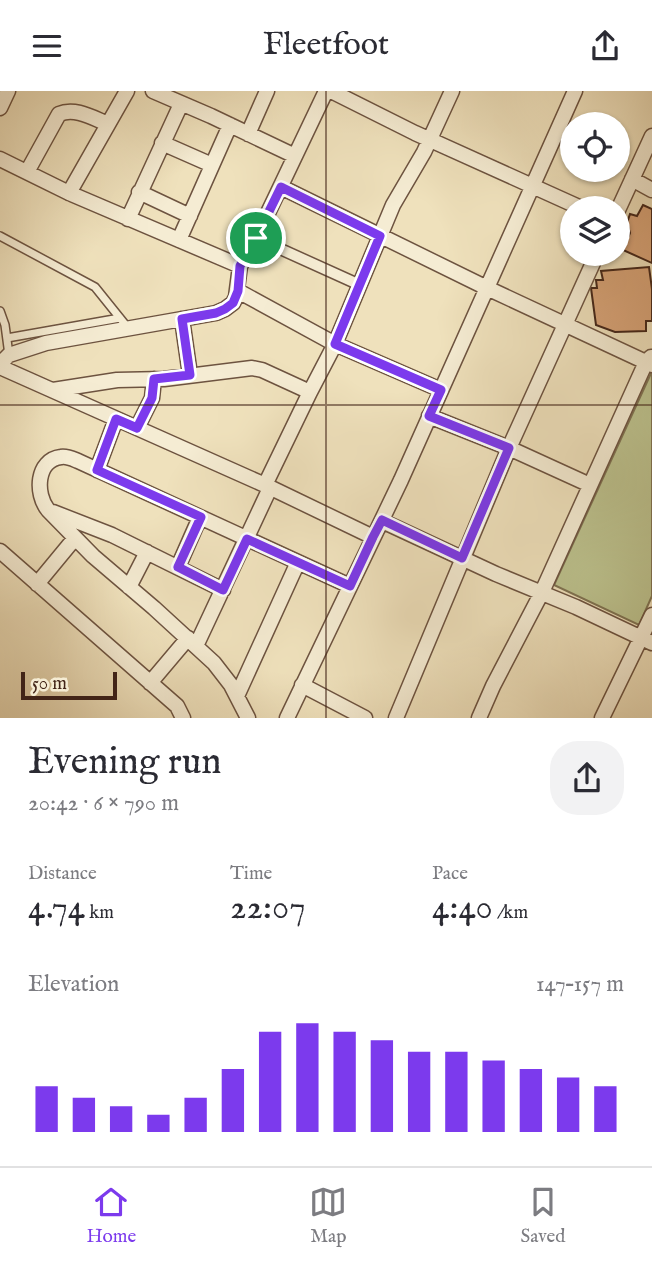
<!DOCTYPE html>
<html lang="en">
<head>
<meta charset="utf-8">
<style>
	:root { --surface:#fff; --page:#f2f2f3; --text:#2b2b33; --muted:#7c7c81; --line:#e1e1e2; --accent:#7c3aed }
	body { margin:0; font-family:"IM FELL English",serif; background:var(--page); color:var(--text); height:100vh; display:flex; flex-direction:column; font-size:26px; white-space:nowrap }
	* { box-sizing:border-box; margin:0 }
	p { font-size:23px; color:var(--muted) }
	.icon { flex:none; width:38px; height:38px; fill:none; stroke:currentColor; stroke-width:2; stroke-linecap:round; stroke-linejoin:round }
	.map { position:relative; height:627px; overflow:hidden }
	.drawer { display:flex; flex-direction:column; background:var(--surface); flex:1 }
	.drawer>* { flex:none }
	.fabs { position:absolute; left:560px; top:21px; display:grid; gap:14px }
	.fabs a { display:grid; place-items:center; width:70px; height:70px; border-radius:50%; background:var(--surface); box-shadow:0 2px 5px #0004; font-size:35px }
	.scale { position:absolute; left:21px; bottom:18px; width:96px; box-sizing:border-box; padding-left:7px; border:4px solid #422417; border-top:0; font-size:19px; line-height:24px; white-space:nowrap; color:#422417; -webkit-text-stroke:5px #f5ecd3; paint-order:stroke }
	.pin { position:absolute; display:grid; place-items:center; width:60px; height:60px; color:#fff; margin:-30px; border:4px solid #fff; border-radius:50%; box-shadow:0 2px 7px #0007 }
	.round { display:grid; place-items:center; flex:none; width:74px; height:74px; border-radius:28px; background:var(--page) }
	.head { display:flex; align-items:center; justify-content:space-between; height:119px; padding:0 28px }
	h1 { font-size:38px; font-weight:600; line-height:52px }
	.figures { display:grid; grid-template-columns:repeat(3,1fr); gap:10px; height:119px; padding:7px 28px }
	.figures div { display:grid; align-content:center }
	.figures b { font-size:35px; font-weight:600 }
	.figures small { font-size:19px; font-weight:400 }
	.figures p { font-size:19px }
	.chart { height:196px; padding:14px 28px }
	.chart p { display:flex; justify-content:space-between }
	.chart svg { width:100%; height:126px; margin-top:7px; stroke:var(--accent); stroke-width:6 }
	header { display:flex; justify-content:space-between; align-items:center; height:91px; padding:0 28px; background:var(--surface); font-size:32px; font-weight:600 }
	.tabs { display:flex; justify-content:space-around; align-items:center; height:98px; border-top:2px solid var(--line); background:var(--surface); font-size:19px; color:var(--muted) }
	.tabs a { display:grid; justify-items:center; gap:4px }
	.tabs .active { color:var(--accent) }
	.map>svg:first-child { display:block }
	.green { fill:#bcc28e; stroke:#7f7352; stroke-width:2 }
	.building { fill:#d8a377; stroke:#422417; stroke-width:2 }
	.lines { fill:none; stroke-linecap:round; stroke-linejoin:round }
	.service-casing { stroke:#6d5340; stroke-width:10 }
	.pedestrian-casing { stroke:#6d5340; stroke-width:13 }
	.minor-casing { stroke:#6d5340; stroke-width:17 }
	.service { stroke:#f5ecd3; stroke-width:7 }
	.pedestrian { stroke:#f5ecd3; stroke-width:10 }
	.minor { stroke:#f5ecd3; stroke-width:14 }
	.route-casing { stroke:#fff; stroke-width:14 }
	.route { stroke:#7c3aed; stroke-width:9 }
	.grid { fill:none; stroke:#422417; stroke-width:2; stroke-opacity:0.55 }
</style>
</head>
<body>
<header><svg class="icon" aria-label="menu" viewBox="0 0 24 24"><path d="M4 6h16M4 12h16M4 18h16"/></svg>Fleetfoot<svg class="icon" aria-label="share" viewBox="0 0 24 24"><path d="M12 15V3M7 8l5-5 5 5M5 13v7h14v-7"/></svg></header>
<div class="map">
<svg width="652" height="627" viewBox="0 0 652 627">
	<rect width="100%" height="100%" fill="#efe1bc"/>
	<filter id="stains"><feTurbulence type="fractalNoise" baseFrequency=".00286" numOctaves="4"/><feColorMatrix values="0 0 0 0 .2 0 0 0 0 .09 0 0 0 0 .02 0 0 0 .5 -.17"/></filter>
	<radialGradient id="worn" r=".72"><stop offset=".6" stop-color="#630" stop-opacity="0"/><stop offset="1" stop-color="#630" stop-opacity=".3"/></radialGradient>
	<path class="green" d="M 652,280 L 652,505 L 639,534 L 554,494 Z"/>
	<path class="building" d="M 643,114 L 652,118 L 652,172 L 623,159 L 630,142 L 627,132 L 630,123 L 637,125 Z
		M 649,176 L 652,198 L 652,230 L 646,230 L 646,240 L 615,241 L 596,234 L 591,197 L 597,197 L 596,189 L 603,189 L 601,180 Z"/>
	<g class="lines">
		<defs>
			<path id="service" d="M 0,145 L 95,196 L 128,237
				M 0,220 L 5,234 L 9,264
				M 7,247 L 120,227"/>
			<path id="pedestrian" d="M 256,147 L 360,194"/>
			<path id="minor" d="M 153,0 L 211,25 L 295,65
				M 331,0 L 415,42 L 581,117
				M 0,17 L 8,0
				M 248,43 L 267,0
				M 162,52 L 212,74
				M 0,68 L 69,102 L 240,175
				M 27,81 L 59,23 C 75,16 93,27 108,33
				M 632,88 L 652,99
				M 281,96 L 487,197 L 652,274
				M 139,101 L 190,125
				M 69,102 L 127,0
				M 618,119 L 652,45
				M 128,128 L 181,13
				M 179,149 L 230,34
				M 238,200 L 335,253 L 441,299
				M 182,228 L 190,284
				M 0,273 L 9,264 L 46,252 L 216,222 L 225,218 L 233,212 L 236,206 L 240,175 L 256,147 L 326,0
				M 0,276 L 265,394 L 373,446
				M 53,299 L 117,289 L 164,288 L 252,277 L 262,279 L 310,301 L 335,253 L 393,114 L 424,61 L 452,0
				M 429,325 L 509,357 L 590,394
				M 137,337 L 152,307 L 154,288
				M 97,379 L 116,328
				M 265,394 L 310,301
				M 53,421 L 112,444 L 223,499
				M 382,430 L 496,483 L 576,516 L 652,552
				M 0,460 L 177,615 L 183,627
				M 178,476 L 200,426
				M 37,493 L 75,447
				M 129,496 L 147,461
				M 196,555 L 270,397
				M 150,592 L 188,547
				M 302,594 L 365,627
				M 237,605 L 298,471
				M 248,627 L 231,594 L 214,572 L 154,517 L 93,465 L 48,419 C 35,403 36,369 61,366 C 67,365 73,368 78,370 L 350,495
				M 287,627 L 401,389 L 575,0
				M 396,627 L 509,357 L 597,163
				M 479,627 L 493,595 L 542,501 L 646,271 L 651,266
				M 602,627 L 652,524"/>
		</defs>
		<use href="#service" class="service-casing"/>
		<use href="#pedestrian" class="pedestrian-casing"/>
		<use href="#minor" class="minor-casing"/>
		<use href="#service" class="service"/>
		<use href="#pedestrian" class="pedestrian"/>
		<use href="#minor" class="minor"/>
	</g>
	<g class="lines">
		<defs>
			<path id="route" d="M 281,96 L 380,145 L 335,253 L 441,299 L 429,325 L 509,357 L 462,467 L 382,429 L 373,446 L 350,495 L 247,448 L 223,499 L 178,476 L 201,426 L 97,379 L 116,328 L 137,337 L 152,307 L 154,288 L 190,284 L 182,228 L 216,222 L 225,218 L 233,212 L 238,200 L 240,175 L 256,147 Z"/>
		</defs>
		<use href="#route" class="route-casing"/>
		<use href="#route" class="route"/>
	</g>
	<path class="grid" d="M 326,0 L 326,627M 0,314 L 652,314"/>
	<rect width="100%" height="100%" filter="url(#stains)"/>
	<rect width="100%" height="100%" fill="url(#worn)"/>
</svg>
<div class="fabs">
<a><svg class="icon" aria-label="locate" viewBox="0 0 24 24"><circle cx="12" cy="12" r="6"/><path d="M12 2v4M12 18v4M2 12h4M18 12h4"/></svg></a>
<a><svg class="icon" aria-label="layers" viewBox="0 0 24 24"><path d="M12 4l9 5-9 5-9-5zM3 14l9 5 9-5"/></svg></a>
</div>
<div class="scale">50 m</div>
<div class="pin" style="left:256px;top:147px;background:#1e9e55"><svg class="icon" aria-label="arrive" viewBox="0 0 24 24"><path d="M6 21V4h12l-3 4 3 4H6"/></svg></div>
</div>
<section class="drawer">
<div class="head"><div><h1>Evening run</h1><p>20:42 · 6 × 790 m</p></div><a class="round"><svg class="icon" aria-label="share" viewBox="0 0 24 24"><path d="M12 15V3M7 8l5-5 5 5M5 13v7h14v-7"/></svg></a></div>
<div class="figures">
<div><p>Distance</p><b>4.74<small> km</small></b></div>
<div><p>Time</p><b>22:07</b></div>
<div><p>Pace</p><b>4:40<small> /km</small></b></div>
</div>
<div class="chart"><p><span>Elevation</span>147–157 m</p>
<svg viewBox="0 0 160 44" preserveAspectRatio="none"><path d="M5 44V28M15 44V32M25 44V35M35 44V38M45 44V32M55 44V22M65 44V9M75 44V6M85 44V9M95 44V12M105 44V16M115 44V16M125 44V19M135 44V22M145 44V25M155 44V28"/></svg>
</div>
</section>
<nav class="tabs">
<a class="active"><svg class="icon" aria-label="home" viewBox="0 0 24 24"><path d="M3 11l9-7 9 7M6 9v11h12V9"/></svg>Home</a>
<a><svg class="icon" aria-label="map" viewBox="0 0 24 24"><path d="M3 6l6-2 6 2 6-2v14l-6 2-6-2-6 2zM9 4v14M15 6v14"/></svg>Map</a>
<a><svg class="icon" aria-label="saved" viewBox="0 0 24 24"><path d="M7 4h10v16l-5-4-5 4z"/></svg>Saved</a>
</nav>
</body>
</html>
